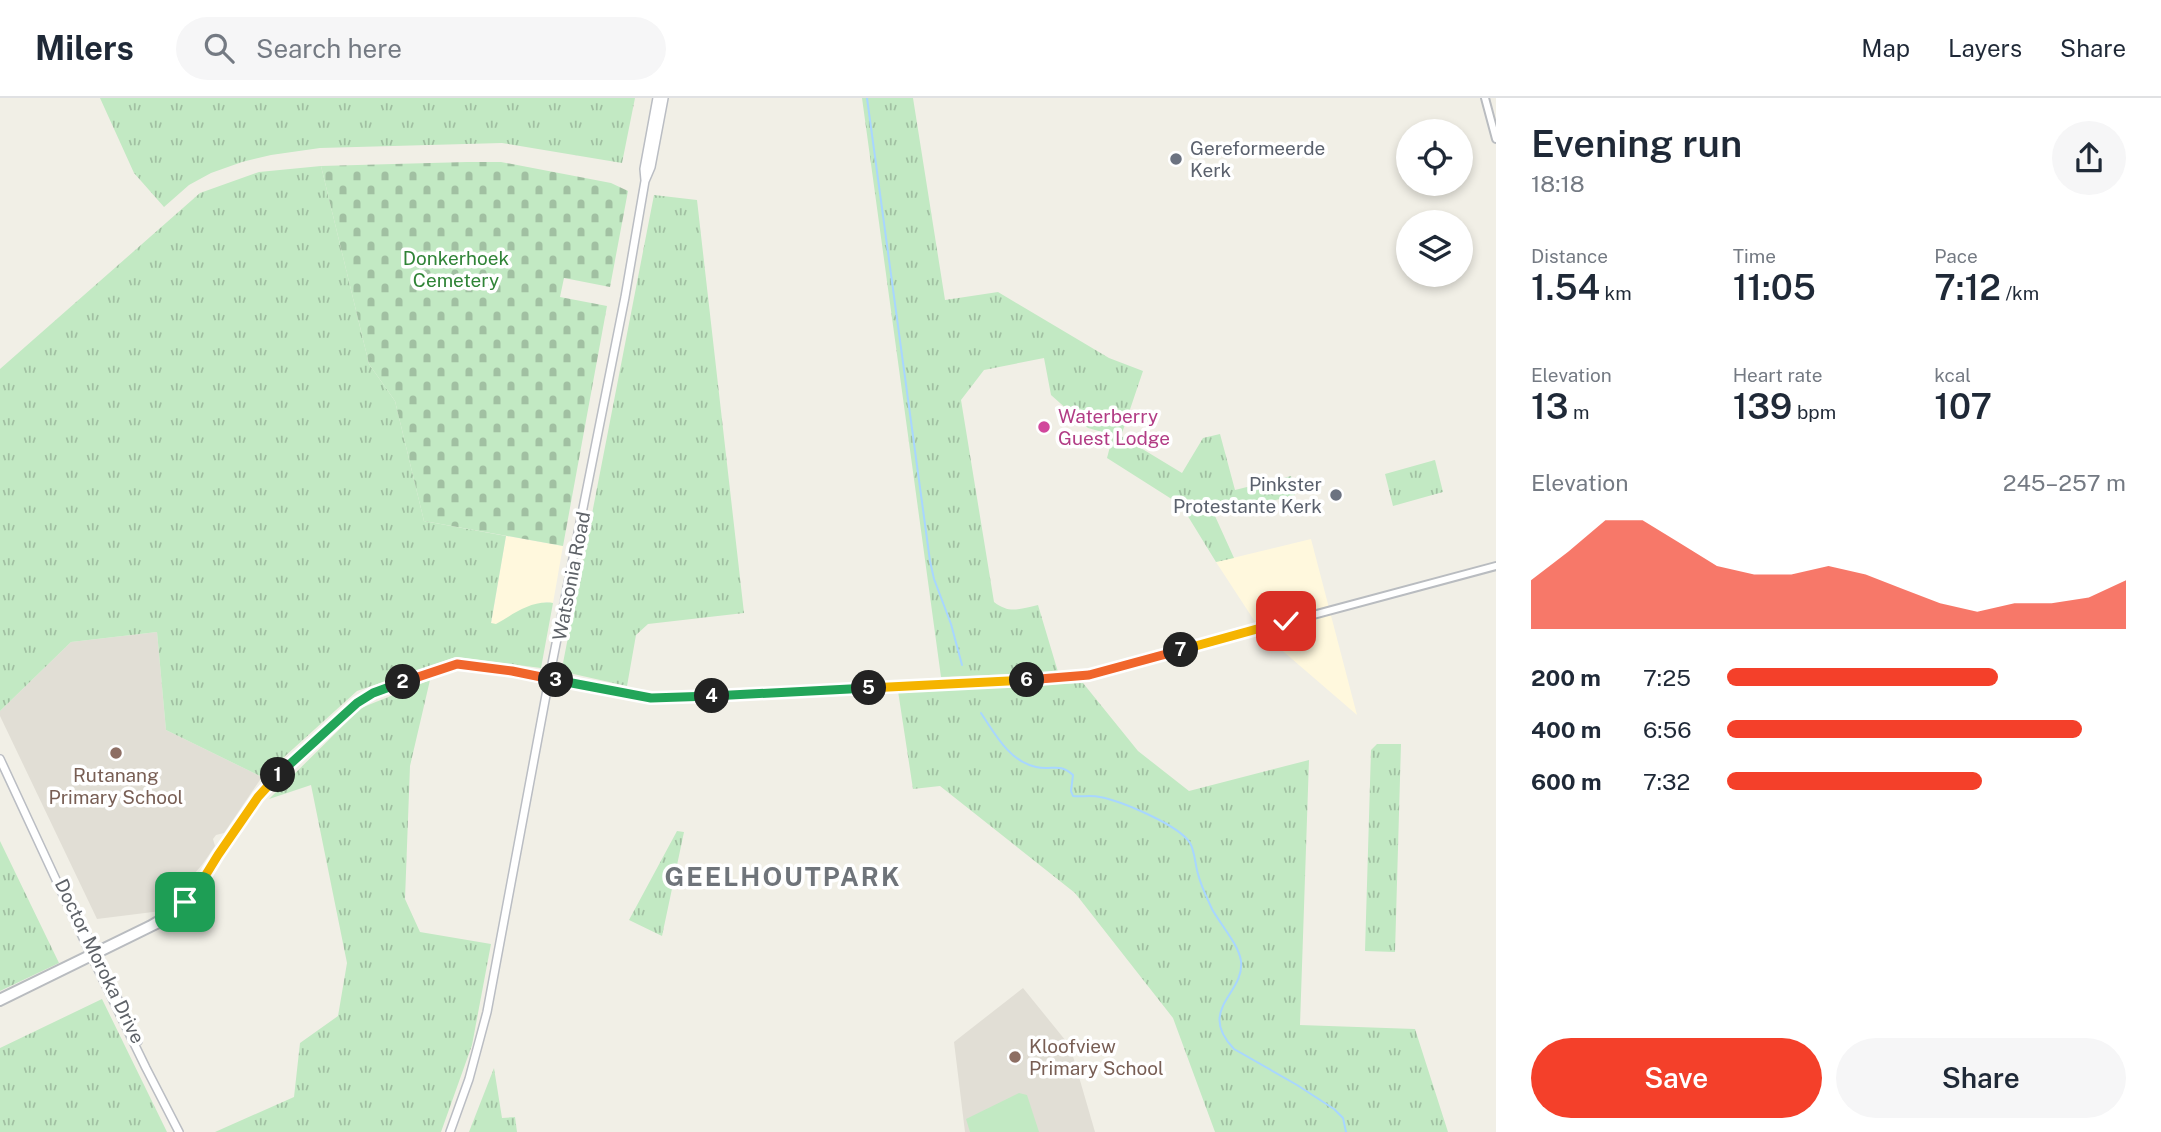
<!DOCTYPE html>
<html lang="en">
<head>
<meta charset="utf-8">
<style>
	:root { --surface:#fff; --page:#f6f6f7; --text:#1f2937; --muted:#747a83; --line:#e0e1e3; --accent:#f4402a }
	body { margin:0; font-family:"Public Sans",sans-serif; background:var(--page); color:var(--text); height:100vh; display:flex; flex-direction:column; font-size:26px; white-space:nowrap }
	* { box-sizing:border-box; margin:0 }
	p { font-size:23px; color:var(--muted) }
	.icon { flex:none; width:38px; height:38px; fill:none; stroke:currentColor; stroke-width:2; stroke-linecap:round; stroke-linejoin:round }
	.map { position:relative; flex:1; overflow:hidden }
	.side { display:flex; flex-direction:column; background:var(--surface); width:665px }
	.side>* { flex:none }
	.fabs { position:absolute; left:1396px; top:21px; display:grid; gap:14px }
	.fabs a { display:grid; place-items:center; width:77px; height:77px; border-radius:50%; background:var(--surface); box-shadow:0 4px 10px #0003; font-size:35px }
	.pin { position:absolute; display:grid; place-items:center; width:60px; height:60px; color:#fff; margin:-30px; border-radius:14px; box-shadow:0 4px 10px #0006 }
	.km { position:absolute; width:35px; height:35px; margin:-18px; border-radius:50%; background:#222; color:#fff; font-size:19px; line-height:35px; text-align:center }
	.round { display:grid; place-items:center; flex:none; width:74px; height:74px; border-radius:37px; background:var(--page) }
	.overview { display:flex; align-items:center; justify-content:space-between; height:119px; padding:0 35px }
	h1 { font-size:38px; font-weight:600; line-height:52px }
	.metrics { display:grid; grid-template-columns:repeat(3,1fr); gap:10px; height:119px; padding:7px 35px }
	.metrics div { display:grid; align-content:center }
	.metrics b { font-size:35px; font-weight:600 }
	.metrics small { font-size:19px; font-weight:400 }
	.metrics p { font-size:19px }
	.chart { height:196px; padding:14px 35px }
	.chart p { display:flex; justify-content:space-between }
	.chart svg { width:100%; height:126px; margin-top:7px; fill:var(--accent); opacity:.7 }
	.action { display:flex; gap:14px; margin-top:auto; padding:14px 35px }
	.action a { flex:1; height:80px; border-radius:42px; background:var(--accent); color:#fff; font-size:28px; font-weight:600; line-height:80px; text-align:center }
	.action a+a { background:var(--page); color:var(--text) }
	ul { padding:0 35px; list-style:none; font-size:23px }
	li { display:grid; grid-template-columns:112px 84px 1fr; align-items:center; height:52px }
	li i { height:18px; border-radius:9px; background:var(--accent) }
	header { display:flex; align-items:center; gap:42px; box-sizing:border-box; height:98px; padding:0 35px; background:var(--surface); border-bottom:2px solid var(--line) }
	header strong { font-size:33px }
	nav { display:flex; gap:38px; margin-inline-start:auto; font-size:24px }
	.search { width:490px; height:63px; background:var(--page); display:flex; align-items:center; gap:18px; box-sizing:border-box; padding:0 24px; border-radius:38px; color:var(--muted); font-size:26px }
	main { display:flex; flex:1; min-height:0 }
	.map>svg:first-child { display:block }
	.commercial { fill:#fff8dd }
	.education { fill:#e1ded5 }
	.grass { fill:url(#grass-tufts) }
	.cemetery { fill:url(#cemetery-stones) }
	.pitch { fill:#c2e9c3 }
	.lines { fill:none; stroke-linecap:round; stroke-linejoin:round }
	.stream { stroke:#a8d6ff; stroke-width:2 }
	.tertiary-casing { stroke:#b9bcc0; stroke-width:10 }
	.secondary-casing { stroke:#babdc3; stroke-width:10 }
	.tertiary { stroke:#fff; stroke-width:6 }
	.secondary { stroke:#fff; stroke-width:7 }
	.split-1-casing { stroke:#fff; stroke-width:14 }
	.split-2-casing { stroke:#fff; stroke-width:14 }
	.split-3-casing { stroke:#fff; stroke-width:14 }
	.split-4-casing { stroke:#fff; stroke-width:14 }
	.split-5-casing { stroke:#fff; stroke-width:14 }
	.split-6-casing { stroke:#fff; stroke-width:14 }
	.split-7-casing { stroke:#fff; stroke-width:14 }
	.split-8-casing { stroke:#fff; stroke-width:14 }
	.split-1 { stroke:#f5b400; stroke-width:9 }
	.split-2 { stroke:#22a559; stroke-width:9 }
	.split-3 { stroke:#f0652b; stroke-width:9 }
	.split-4 { stroke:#22a559; stroke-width:9 }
	.split-5 { stroke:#22a559; stroke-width:9 }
	.split-6 { stroke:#f5b400; stroke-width:9 }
	.split-7 { stroke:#f0652b; stroke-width:9 }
	.split-8 { stroke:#f5b400; stroke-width:9 }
	.worship-dot { fill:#6b7280; stroke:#fff; stroke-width:2.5 }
	.hotel-dot { fill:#d1479c; stroke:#fff; stroke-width:2.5 }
	.education-dot { fill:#8d6e63; stroke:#fff; stroke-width:2.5 }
	.labels { text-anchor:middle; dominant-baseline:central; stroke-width:7; stroke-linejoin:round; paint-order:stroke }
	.worship-label { font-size:19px; fill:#5b616d; stroke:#fff; text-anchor:start }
	.park-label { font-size:19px; fill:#308437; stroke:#fff }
	.hotel-label { font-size:19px; fill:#b23c85; stroke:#fff; text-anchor:start }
	.street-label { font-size:19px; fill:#5e6268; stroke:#fff }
	.education-label { font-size:19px; fill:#785e54; stroke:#fff }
	.district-label { font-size:26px; font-weight:bold; letter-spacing:2px; fill:#6f747a; stroke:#fff }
</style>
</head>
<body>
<header>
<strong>Milers</strong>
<div class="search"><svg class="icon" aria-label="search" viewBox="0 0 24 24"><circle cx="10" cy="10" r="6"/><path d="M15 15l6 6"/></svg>Search here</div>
<nav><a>Map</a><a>Layers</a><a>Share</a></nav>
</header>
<main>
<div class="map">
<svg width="1496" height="1034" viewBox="0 0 1496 1034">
	<defs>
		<pattern id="grass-tufts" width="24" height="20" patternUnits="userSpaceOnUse" patternTransform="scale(1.75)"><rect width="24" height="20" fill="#c2e9c3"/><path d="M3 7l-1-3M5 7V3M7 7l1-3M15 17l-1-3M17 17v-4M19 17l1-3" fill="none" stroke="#a1c0a2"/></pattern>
		<pattern id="cemetery-stones" width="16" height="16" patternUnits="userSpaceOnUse" patternTransform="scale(1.75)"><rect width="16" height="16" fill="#c2e9c3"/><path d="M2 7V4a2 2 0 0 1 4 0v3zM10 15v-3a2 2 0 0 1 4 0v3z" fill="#a1c0a2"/></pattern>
	</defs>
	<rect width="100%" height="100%" fill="#f1efe6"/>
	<path class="commercial" d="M 506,438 L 563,448 L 553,505 L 546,504 L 496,526 L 491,526 Z
		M 1311,441 L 1357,617 L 1263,536 L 1216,464 Z"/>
	<path class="education" d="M 157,534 L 166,632 L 262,679 L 224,735 L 216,737 L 213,741 L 215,748 L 202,767 L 161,813 L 97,821 L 0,618 L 0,613 L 71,544 Z
		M 1023,890 L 1070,948 L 1095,1034 L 965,1034 L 954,944 Z"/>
	<path class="grass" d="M 100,0 L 635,0 L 622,65 L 502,45 L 320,50 L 271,57 L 242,64 L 211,75 L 189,87 L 164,109 L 134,75 Z
		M 862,0 L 913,0 L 945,202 L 998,194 L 1109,260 L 1143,273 L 1121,338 L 1182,375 L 1203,340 L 1220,336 L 1235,392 L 1291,378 L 1295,397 L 1215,418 L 1234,460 L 1216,464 L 1181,407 L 1107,360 L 1113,337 L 1088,330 L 1051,297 L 1044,260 L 984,272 L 961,302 L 994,504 C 1009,516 1020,511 1038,507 L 1058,574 L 941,579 Z
		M 321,68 L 369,266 L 395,303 L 424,423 L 506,438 L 491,525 L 496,526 C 514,516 531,502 553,505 L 541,570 L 456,559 L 357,593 L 262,679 L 166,632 L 157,534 L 71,544 L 0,613 L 0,271 L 200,95 L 259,74 Z
		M 654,97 L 697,102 L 744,515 L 648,526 L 636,537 L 627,588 L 569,575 L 563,565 Z
		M 1435,362 L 1443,394 L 1393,408 L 1385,376 Z
		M 430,582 L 410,668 L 405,801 L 420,834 L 491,846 L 472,947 L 441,1034 L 215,1034 L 294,999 L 300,945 L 338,918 L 347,865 L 311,687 L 269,701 L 361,610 Z
		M 1083,585 L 1138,653 L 1189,693 L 1309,662 L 1300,927 L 1415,931 L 1448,1034 L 1215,1034 L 1173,920 L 1075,795 L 940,688 L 913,691 L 898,593 Z
		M 1377,646 L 1401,646 L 1395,854 L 1365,853 L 1371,652 Z
		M 677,733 L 684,734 L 662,838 L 629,822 Z
		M 0,743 L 59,865 L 0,893 Z
		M 102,901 L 167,1034 L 0,1034 L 0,950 Z
		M 494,970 L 502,1020 L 515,1019 L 517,1034 L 469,1034 Z"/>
	<path class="cemetery" d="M 467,64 L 501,64 L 611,85 L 628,93 L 610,189 L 564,180 L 560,199 L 607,208 L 563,448 L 424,423 L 395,303 L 369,266 L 321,68 Z"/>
	<path class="pitch" d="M 1019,995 L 1027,997 L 1039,1034 L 970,1034 L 966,1021 Z"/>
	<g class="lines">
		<path class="stream" d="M 867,0 L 930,463 L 934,481 L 951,526 L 962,567
			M 981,615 C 995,636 1009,663 1036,669 C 1052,673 1059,664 1073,677 L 1071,693 L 1073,698 C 1082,699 1091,697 1100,699 C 1121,703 1179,727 1190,745 C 1195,754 1195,766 1198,776 C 1201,788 1207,800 1212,811 C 1220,826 1239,847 1241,863 C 1245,896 1196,911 1234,951 L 1297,987 L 1334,1011 L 1343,1020 L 1346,1034"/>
		<defs>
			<path id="tertiary" d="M 1485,0 L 1496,41
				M 1,899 L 149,827 L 178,810
				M 0,904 L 173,819 L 194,798 L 218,757 L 269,686 L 348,613 L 373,595 L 450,567 L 466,566 L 512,573 L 637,598 L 660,601 L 1069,580 L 1089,577 L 1496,468"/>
			<path id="secondary" d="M 645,82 L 644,71 L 657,0
				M 0,661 L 90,855 L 146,970 L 179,1034
				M 72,806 L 138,943
				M 450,1034 L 469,981 L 487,914 L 549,581 L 625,199 L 645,83 L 651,69 L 664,0"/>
		</defs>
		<use href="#tertiary" class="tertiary-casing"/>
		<use href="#secondary" class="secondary-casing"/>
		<use href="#tertiary" class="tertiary"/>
		<use href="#secondary" class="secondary"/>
	</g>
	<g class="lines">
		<defs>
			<path id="split-1" d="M 185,804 L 199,788 L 218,757 L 258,699 L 278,677"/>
			<path id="split-2" d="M 278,677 L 357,605 L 373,595 L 403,584"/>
			<path id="split-3" d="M 403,584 L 457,566 L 512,573 L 556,582"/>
			<path id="split-4" d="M 556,582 L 651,600 L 712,598"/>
			<path id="split-5" d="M 712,598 L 869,590"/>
			<path id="split-6" d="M 869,590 L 1027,582"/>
			<path id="split-7" d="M 1027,582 L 1089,577 L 1181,552"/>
			<path id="split-8" d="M 1181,552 L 1286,523"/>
		</defs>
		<use href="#split-1" class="split-1-casing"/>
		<use href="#split-2" class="split-2-casing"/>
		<use href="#split-3" class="split-3-casing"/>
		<use href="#split-4" class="split-4-casing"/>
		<use href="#split-5" class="split-5-casing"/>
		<use href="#split-6" class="split-6-casing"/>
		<use href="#split-7" class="split-7-casing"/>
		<use href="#split-8" class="split-8-casing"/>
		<use href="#split-1" class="split-1"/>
		<use href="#split-2" class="split-2"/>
		<use href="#split-3" class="split-3"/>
		<use href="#split-4" class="split-4"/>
		<use href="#split-5" class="split-5"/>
		<use href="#split-6" class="split-6"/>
		<use href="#split-7" class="split-7"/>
		<use href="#split-8" class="split-8"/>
	</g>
	<g class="worship-dot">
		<circle cx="1176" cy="61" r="7"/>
		<circle cx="1336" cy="397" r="7"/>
	</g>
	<circle class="hotel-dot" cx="1044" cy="329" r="7"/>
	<g class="education-dot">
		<circle cx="116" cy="655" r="7"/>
		<circle cx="1015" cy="959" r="7"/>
	</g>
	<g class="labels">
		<g class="worship-label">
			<text x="1190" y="50">Gereformeerde<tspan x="1190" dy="22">Kerk</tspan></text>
			<text x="1322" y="386" text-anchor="end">Pinkster<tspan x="1322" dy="22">Protestante Kerk</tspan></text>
		</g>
		<g class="park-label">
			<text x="456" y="160">Donkerhoek<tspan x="456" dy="22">Cemetery</tspan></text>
		</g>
		<g class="hotel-label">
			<text x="1058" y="318">Waterberry<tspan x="1058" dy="22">Guest Lodge</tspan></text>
		</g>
		<g class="street-label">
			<text transform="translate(571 478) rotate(-79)">Watsonia Road</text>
			<text transform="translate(100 863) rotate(64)">Doctor Moroka Drive</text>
		</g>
		<g class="education-label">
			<text x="116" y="677">Rutanang<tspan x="116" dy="22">Primary School</tspan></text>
			<text x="1029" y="948" text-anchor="start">Kloofview<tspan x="1029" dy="22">Primary School</tspan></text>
		</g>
		<g class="district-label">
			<text x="783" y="778">GEELHOUTPARK</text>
		</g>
	</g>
</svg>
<div class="fabs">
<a><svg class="icon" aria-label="locate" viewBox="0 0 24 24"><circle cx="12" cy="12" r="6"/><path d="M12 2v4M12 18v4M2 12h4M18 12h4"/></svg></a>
<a><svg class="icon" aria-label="layers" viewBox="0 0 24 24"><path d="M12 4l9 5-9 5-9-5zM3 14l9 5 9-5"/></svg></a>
</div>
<div class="pin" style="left:185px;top:804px;background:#1e9e55"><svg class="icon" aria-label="arrive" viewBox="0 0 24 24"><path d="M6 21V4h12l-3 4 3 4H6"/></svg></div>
<div class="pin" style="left:1286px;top:523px;background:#d93025"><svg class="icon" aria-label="check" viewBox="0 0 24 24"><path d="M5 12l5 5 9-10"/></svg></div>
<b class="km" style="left:278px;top:677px">1</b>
<b class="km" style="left:403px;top:584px">2</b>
<b class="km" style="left:556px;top:582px">3</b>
<b class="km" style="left:712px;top:598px">4</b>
<b class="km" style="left:869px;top:590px">5</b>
<b class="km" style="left:1027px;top:582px">6</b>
<b class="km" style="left:1181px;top:552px">7</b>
</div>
<section class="side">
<div class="overview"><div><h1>Evening run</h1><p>18:18</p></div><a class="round"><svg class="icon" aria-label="share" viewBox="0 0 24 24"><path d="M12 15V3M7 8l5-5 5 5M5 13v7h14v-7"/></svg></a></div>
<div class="metrics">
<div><p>Distance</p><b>1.54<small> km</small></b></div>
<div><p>Time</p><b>11:05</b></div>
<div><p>Pace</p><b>7:12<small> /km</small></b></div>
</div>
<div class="metrics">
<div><p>Elevation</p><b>13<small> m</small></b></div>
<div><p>Heart rate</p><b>139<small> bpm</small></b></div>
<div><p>kcal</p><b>107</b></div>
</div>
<div class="chart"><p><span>Elevation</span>245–257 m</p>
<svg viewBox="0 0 160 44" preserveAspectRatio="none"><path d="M0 44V27L10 17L20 6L30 6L40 14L50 22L60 25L70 25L80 22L90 25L100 30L110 35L120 38L130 35L140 35L150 33L160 27V44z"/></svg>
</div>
<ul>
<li><b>200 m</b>7:25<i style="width:68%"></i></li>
<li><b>400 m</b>6:56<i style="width:89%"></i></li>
<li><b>600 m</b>7:32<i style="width:64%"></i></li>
</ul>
<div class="action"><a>Save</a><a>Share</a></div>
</section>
</main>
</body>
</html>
